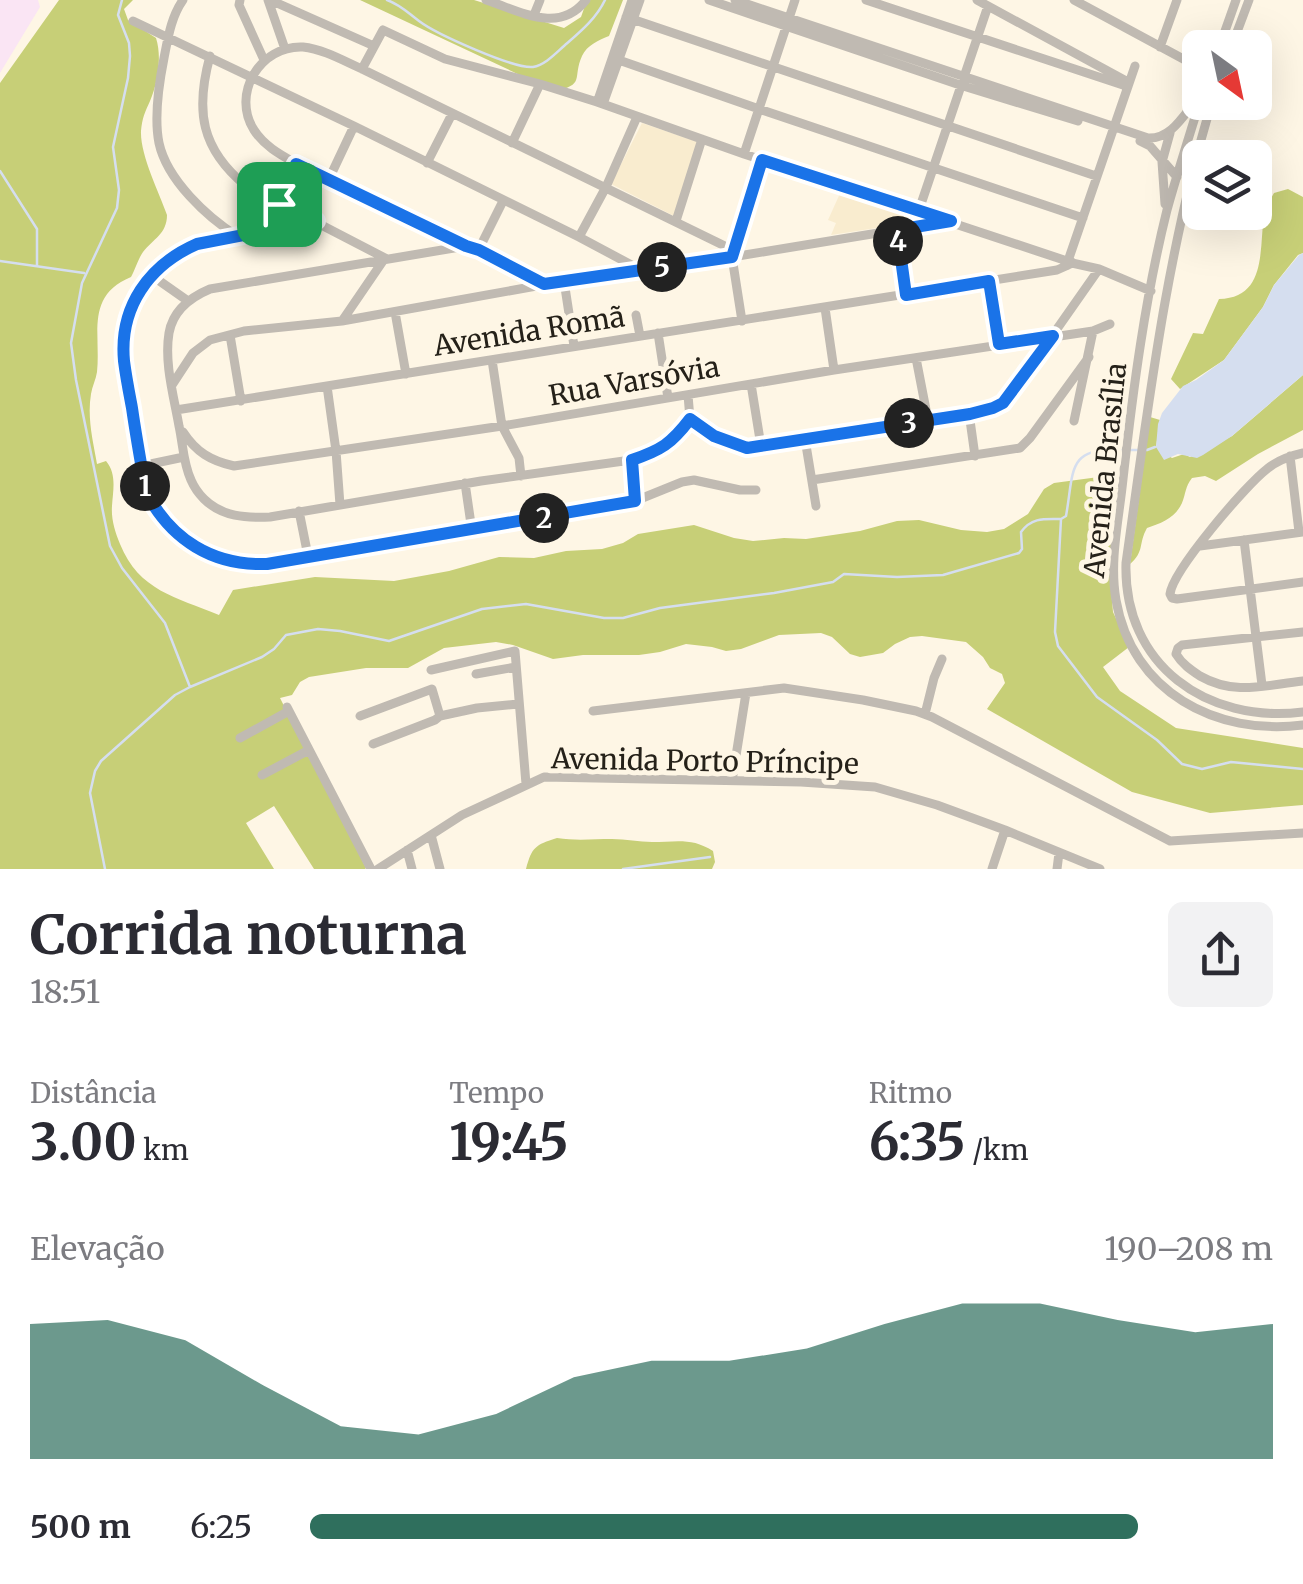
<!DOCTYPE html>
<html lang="pt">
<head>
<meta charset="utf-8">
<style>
	:root { --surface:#fff; --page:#f2f2f3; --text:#2b2b33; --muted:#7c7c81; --accent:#2f6f5d }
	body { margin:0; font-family:Merriweather,serif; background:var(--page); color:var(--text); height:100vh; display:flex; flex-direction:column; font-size:38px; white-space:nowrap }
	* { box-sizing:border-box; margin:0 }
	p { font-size:32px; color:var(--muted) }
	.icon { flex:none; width:55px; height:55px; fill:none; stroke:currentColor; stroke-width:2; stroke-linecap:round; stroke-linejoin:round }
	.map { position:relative; height:869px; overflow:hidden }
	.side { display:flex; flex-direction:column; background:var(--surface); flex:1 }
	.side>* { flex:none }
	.needle { width:65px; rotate:147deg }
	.fabs { position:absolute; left:1182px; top:30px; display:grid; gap:20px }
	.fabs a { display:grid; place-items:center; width:90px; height:90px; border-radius:15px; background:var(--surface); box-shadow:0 10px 40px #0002; font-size:50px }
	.pin { position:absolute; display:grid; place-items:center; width:85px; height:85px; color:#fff; margin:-42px; border-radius:20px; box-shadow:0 5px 15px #0006 }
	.km { position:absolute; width:50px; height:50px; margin:-25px; border-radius:50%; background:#222; color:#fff; font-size:28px; line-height:50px; text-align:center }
	.round { display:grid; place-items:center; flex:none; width:105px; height:105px; border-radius:15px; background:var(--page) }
	.overview { display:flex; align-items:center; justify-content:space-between; height:170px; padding:0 30px }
	h1 { font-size:55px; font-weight:700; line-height:75px }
	.figures { display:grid; grid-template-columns:repeat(3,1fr); gap:15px; height:170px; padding:10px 30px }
	.figures div { display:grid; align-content:center }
	.figures b { font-size:50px; font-weight:700 }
	.figures small { font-size:28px; font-weight:400 }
	.figures p { font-size:28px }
	.chart { height:280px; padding:20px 30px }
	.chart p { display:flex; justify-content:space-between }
	.chart svg { width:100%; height:180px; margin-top:10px; fill:var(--accent); opacity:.7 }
	ul { padding:0 30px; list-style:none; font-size:32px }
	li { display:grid; grid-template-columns:160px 120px 1fr; align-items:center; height:75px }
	li i { height:25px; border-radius:12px; background:var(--accent) }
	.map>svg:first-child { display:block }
	.built { fill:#f9eccf }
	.industrial { fill:#fae5f4 }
	.green { fill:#c7cf77 }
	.water { fill:#d5deef }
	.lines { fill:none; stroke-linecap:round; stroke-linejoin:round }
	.stream { stroke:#d5deef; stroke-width:2.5 }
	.minor { stroke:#c0bab2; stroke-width:9 }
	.route-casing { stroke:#fff; stroke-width:20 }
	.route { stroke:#1a73e8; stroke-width:12 }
	.labels { text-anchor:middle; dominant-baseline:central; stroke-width:10; stroke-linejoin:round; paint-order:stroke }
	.street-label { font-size:28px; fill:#252119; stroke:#fef6e5 }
</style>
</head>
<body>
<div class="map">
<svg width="1303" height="869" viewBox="0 0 1303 869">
	<rect width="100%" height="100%" fill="#fef6e5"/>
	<path class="built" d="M 642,123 L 698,142 L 674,216 L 611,184 Z
		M 842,189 L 923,216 L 922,221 L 831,235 L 836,223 L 828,220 Z"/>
	<path class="industrial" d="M 0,0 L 38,0 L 40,7 L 0,73 Z"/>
	<path class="green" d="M 59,0 L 133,0 L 124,9 L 128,20 L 156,38 C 162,56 158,83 150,101 C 145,112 142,118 141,131 C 140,155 159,192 167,215 C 167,234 153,239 143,252 C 138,259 135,270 131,277 C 85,296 101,334 97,372 C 96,379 92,387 91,394 C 87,418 93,441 97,464 L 106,461 C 117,474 113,490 112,506 C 111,519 115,532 120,544 C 139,591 176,597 219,615 L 233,590 L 315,577 L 394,581 L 449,571 L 499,557 L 534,558 L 566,551 L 602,549 L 623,543 L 638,534 L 694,525 L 734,538 L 753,541 L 784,538 L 806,539 L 860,531 L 897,521 L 919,520 L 961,530 L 987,532 L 1004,529 L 1028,514 L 1044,489 L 1054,483 L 1121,474 L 1109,566 L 1113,612 L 1129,647 L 1103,667 L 1120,691 L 1176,728 L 1303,748 L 1303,805 L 1210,813 L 1132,792 L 987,709 L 1005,683 L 1002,674 L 990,668 L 983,657 L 966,642 L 922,636 L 910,637 L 895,644 L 883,653 L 860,657 L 850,654 L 832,637 L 821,633 L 779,635 L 741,649 L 726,651 L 712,647 L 686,644 L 660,652 L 639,655 L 583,655 L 553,659 L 513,645 L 496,642 L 444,648 L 408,668 L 366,668 L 309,677 L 300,682 L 292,695 L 280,698 L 366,868 L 365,869 L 314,869 L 274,806 L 246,823 L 274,869 L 0,869 L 0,83 Z
		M 360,0 L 474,0 L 564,28 L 581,17 L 587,0 L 623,0 L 609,36 C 599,40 587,45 582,56 C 572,78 586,85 554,91 Z
		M 1288,189 L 1303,197 L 1303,253 L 1298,255 L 1274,285 L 1263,307 L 1224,360 L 1180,389 L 1171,379 L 1193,333 L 1203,334 L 1219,299 C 1267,298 1259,249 1264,215 C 1265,207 1270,200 1274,193 Z
		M 1303,375 L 1303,430 L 1258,454 L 1216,481 L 1205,476 L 1192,478 C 1185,487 1186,493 1182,503 C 1175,518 1162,523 1147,528 C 1138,544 1145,551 1130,564 L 1150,417 L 1160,420 L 1156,447 L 1172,458 L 1184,454 L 1190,457 L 1232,436 Z
		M 557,838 C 576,841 593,839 612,839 C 626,839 639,842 652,842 C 675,842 692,837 713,851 L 715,862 L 712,869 L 526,869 C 532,847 535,845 557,838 Z"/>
	<path class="water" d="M 1303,253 L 1303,375 L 1232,436 L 1203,455 L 1197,458 L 1178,454 L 1164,460 L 1156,447 L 1158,424 L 1162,413 L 1183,386 L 1196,380 L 1224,360 L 1263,307 L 1274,285 L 1299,255 Z"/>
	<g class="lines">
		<path class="stream" d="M 122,0 L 118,15 L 129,43 L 130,56 L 128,78 L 113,147 L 119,190 L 117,208 L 82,283 L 71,343 L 76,380 L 110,546 L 122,568 L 165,623 L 190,687
			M 387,0 C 401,5 408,13 419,21 C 436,34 514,69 533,67 C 545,65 556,53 564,46 C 580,32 596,19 605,0
			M 0,171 L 37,229 L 37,266
			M 0,261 L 84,273
			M 1121,450 C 1066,446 1074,473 1066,516 L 1061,519 L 1055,632 L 1058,646 L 1097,697 L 1157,740 L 1182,764 L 1202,769 L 1231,762 L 1303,769
			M 1129,450 L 1147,450 L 1155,447
			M 105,869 L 90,793 L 95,771 L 101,761 L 175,695 L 190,687 L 262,657 L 274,649 L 286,635 L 318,629 L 340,631 L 389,641 L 482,609 L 526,604 L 604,618 L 623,618 L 660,608 L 774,593 L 833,582 L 844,574 L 897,577 L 943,575 L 1019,553 L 1022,549 L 1021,532 C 1032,517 1045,519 1061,519
			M 623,869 L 710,857"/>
		<path class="minor" d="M 183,0 C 171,17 168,38 164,58 C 159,83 154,118 159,143 C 167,180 207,217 237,236
			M 240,0 L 239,5 L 264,60
			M 268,0 L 285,49
			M 270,0 L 374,46
			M 486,0 C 520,11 559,35 586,0
			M 709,0 L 960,85 L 1078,121
			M 735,0 L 1148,138 C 1172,139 1184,114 1198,98
			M 866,0 L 1126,86
			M 977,0 L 1128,82
			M 1074,0 L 1200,68
			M 534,15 L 540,0
			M 626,17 L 1096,176
			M 133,21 L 354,126 L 579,237 L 639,269
			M 1160,47 L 1177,0
			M 1219,48 L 1236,0
			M 1231,48 L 1249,0
			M 210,56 C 195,111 201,149 246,186 L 385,258 L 342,321
			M 613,58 L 759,109 L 1083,218
			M 362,69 L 383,30 L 445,59 L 540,84 L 597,102 L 744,154 L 1064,260
			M 599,97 L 632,0
			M 1200,101 C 1189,137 1177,174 1167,210 C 1145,298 1133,390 1123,479 C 1119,519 1109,561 1116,600 C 1132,692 1216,736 1303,725
			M 1212,102 C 1166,253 1148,408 1126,563 C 1123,665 1207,724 1303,712
			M 603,104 L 640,0
			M 1140,141 L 1150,146 L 1177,177
			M 512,143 L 540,84
			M 744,154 L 795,0
			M 427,163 L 452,114
			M 329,179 L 354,126
			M 279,204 L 297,164
			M 1165,204 L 1162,162 L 1170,133
			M 919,210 L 988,6
			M 316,221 L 197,245 C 148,265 119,306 124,361 C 126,377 129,392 132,408 C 136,436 141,464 146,493 C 171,540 213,566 267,564 L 472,531 L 635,501 L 682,482 L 694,480 L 740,490 L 756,490
			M 676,221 L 702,139
			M 897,230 L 906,295
			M 579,237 L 606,187 L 637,117
			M 466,246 L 210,289 C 191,297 173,310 169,333 C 164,363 174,397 179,426 C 183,444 183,463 191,480 C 194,487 199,494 204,499 C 222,517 246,518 270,517 L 481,481 L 631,460 L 661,450 L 674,440 L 690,419 L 688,395
			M 479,249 L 503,201
			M 1069,258 L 1072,263 L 1066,266 L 1064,261 L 1069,258 L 1135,66
			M 1072,263 L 1099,269 L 1151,291
			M 151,275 L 188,301
			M 564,281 L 574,346
			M 989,281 L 999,344
			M 544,284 L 479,249 L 466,246 L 297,164 C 281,155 264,146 254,130 C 231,94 260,45 303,47 C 323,49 344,61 362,69 L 733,250
			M 825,308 L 834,370
			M 395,312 L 406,374
			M 636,315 L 640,336
			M 742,321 L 732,257 L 762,160
			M 658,333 L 668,398
			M 230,335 L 241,401
			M 916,358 L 928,420
			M 492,360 L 502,426 L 519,458 L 521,476
			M 751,384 L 761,446
			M 172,385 L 193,353 L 210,340 L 244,331 L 342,321 L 564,281 L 732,257 L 951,221
			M 327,386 L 336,451 L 340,505
			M 176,410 L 1057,270 L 1066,266
			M 969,413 L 975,456
			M 690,419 L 714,436 L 747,448 L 993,408 L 1010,396 L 1099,269
			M 1074,421 L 1093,331
			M 183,432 C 196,452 211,461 234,466 L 502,426 L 834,370 L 1093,331 L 1110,324
			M 805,439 L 816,506
			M 1303,453 C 1290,456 1278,460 1267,469 C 1246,485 1173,570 1170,594 L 1172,598 L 1177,599 L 1303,582
			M 1290,456 L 1299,532
			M 631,460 L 635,501
			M 141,466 L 184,457
			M 812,480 L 1020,448 L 1030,438 L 1089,357
			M 465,483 L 472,531
			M 299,511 L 308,556
			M 1244,540 L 1262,685
			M 1200,546 L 1303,532
			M 1303,632 L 1182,645 L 1178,648 L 1176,654 C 1182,664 1191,670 1200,676 C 1235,696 1265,685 1303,681
			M 431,670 L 515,651 L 526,784
			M 476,674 L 516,667
			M 287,707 L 371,869
			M 593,711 L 784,688 L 863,700 L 916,711 L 932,717 L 1170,841 L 1303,833
			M 925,714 L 934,678 L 942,659
			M 360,716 L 432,689 L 440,716
			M 240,738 L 289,711
			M 373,744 L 435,720 L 440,716 L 477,708 L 518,704
			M 262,775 L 309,750
			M 732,781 L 746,693
			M 431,835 L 440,869
			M 407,850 L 412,869
			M 378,869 L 462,815 L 544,777 L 801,782 L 875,787 L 937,805 L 1005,830 L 1100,869
			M 992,869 L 1005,830
			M 1057,869 L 1059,853"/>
	</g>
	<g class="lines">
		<defs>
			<path id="route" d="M 762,160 L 951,221 L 897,230 L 906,295 L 989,281 L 999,344 L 1053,336 L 1003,403 L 993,408 L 970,414 L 747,448 L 714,436 L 690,419 C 671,444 661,450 632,460 L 635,501 L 267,564 C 213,566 171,540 146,492 C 141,464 136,436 132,408 C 129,392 126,377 124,361 C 119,307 149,265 197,244 L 316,221 L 279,204 L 296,164 L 466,246 L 479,250 L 544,284 L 732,257 Z"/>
		</defs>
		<use href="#route" class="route-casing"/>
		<use href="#route" class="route"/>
	</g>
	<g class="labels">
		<g class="street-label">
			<text transform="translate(529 331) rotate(-9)">Avenida Romã</text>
			<text transform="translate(634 381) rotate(-10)">Rua Varsóvia</text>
			<text transform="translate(1105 470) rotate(-84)">Avenida Brasília</text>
			<text transform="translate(705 761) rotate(1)">Avenida Porto Príncipe</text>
		</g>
	</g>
</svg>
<div class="fabs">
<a><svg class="needle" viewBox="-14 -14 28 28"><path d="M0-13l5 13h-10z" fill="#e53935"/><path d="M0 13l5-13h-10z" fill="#7c7c81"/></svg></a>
<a><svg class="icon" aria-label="layers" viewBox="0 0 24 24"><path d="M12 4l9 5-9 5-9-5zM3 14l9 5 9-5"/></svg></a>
</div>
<div class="pin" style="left:279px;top:204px;background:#1e9e55"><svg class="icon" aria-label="arrive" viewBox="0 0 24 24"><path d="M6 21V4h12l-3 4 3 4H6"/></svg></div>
<b class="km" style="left:145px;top:486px">1</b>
<b class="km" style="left:544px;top:518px">2</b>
<b class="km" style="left:909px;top:423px">3</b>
<b class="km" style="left:898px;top:241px">4</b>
<b class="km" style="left:662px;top:267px">5</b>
</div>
<section class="side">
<div class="overview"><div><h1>Corrida noturna</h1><p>18:51</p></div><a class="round"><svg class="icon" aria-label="share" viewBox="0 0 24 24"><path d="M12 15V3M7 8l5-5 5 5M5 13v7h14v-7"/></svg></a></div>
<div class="figures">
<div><p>Distância</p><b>3.00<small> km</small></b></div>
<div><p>Tempo</p><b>19:45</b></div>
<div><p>Ritmo</p><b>6:35<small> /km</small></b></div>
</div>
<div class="chart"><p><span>Elevação</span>190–208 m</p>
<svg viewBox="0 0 160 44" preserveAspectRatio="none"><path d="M0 44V11L10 10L20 15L30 26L40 36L50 38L60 33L70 24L80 20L90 20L100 17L110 11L120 6L130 6L140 10L150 13L160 11V44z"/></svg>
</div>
<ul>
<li><b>500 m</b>6:25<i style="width:86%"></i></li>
</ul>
</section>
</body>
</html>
